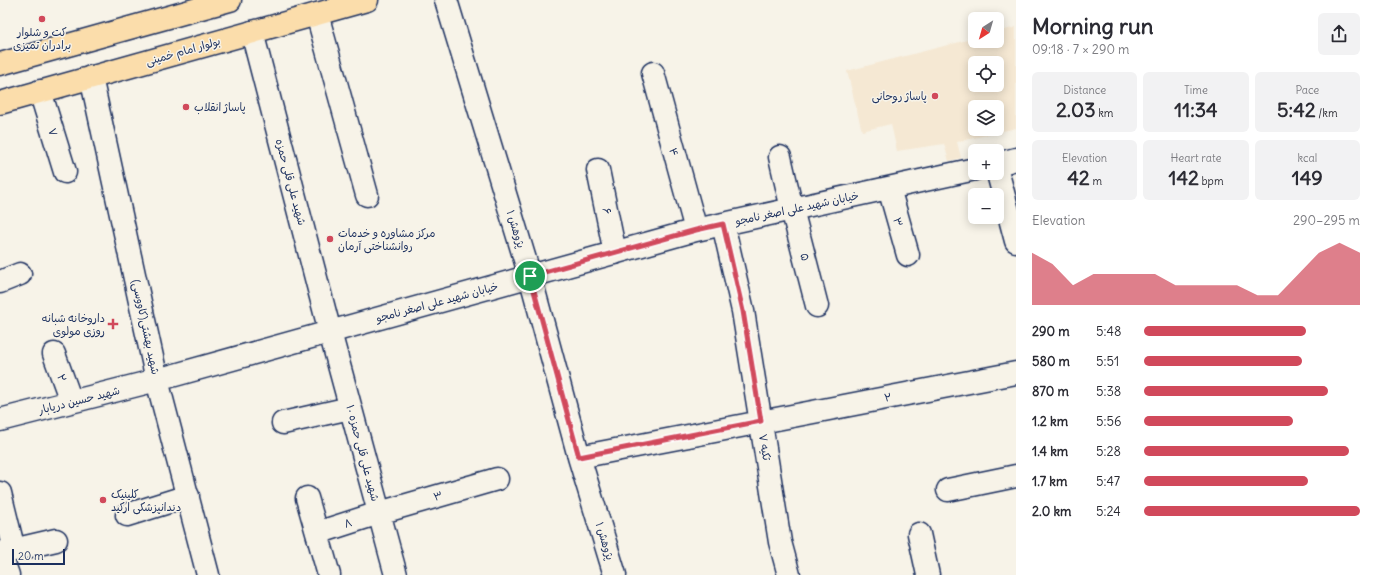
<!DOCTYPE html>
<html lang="en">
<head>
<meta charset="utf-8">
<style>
	:root { --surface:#fff; --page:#f2f2f3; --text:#2b2b33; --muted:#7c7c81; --accent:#d1495b }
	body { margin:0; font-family:Delius,"Playpen Sans Arabic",sans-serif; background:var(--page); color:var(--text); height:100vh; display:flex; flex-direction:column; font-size:15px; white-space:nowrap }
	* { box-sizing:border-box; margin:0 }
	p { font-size:13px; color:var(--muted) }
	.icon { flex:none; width:22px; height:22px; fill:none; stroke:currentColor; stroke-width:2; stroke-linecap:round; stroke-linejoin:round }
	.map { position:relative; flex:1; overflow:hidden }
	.drawer { display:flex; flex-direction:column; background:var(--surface); width:360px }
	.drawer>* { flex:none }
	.needle { width:26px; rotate:217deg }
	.controls { position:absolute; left:968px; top:12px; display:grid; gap:8px }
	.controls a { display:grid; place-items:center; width:36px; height:36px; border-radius:6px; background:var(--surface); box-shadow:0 2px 10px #0003; font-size:20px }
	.scale { position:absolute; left:12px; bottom:10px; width:53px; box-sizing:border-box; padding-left:4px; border:2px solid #1b2f5e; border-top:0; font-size:11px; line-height:14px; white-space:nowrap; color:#1b2f5e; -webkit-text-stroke:3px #f7f3e8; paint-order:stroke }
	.pin { position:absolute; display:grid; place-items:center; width:34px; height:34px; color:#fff; margin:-17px; border:2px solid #fff; border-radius:50%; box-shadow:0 1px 4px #0007 }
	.round { display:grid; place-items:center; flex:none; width:42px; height:42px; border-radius:6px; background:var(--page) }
	.head { display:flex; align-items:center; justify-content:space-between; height:68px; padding:0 16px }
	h1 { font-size:22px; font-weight:800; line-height:30px }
	.figures { display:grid; grid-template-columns:repeat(3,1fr); gap:6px; height:68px; padding:4px 16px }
	.figures div { display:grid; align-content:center; border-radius:6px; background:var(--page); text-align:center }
	.figures b { font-size:20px; font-weight:800 }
	.figures small { font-size:11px; font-weight:400 }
	.figures p { font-size:11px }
	.chart { height:112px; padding:8px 16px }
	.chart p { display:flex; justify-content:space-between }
	.chart svg { width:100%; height:72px; margin-top:4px; fill:var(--accent); opacity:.7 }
	ul { padding:0 16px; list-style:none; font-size:13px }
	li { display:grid; grid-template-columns:64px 48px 1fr; align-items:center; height:30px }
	li i { height:10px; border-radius:5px; background:var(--accent) }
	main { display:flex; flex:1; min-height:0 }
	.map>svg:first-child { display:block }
	.built { fill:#f5e8d3; fill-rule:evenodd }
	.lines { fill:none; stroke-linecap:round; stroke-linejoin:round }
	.minor-casing { stroke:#1b2f5e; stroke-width:25 }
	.major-casing { stroke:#1b2f5e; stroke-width:25 }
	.minor { stroke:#f7f3e8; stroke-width:22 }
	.major { stroke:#fbddab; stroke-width:22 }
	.route-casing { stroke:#fff; stroke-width:8 }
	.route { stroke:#d1495b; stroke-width:5 }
	.poi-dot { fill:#d1495b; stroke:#f7f3e8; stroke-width:1.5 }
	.labels { text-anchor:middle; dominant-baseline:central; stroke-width:3; stroke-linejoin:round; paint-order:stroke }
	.poi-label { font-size:11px; fill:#1b2f5e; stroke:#f7f3e8; text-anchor:start }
	.street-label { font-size:11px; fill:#1b2f5e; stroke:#f7f3e8 }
</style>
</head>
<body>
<main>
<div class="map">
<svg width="1016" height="575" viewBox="0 0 1016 575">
	<rect width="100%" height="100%" fill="#f7f3e8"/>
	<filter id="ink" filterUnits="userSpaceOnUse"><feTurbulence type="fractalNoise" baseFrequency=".025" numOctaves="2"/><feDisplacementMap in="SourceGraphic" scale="8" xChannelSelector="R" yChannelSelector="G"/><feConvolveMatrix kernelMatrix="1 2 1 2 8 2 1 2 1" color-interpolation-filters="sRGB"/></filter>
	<g filter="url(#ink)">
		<path class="built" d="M 1016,27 L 1016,128 L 957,142 L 961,158 L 949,161 L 944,144 L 897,151 L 891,124 L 862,131 L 847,71 L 975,38 L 975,41 L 997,41 L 997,32 ZM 975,63 L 997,63 L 997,85 L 975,85 ZM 975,107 L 997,107 L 997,129 L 975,129 Z"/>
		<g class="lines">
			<defs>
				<path id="minor" d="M 446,0 L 530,276 L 579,457 L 615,575
					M 317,14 L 367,195
					M 252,32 L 330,332 L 396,575
					M 653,73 L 696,230
					M 91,77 L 157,380 L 208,575
					M 40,91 L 65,172
					M 780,157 L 792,209 L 817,306
					M 997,164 L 1016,159
					M 598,170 L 615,253
					M 997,170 L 1016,241
					M 889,188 L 908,255
					M 723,224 L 743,311 L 780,542 L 789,575
					M 0,282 L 20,274
					M 54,354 L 71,401
					M 0,420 L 157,380 L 696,230 L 975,169
					M 283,423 L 350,408
					M 579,457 L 1016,373
					M 948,490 L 1016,476
					M 0,493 L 14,550
					M 307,498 L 329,575
					M 127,515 L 188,496
					M 317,533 L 379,513 L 497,479
					M 919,534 L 928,575
					M 0,553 L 56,540
					M 0,553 L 8,575"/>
				<path id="major" d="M 0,64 L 230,0
					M 0,103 L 367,0"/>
			</defs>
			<use href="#minor" class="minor-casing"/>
			<use href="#major" class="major-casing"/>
			<use href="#minor" class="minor"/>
			<use href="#major" class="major"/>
		</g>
	</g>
	<g class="lines" filter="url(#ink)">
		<defs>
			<path id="route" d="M 723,224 L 743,311 L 761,421 L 579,457 L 530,276 L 696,230 Z"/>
		</defs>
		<use href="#route" class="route-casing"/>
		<use href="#route" class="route"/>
	</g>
	<g class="poi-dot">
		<circle cx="42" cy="19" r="4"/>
		<circle cx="935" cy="96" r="4"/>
		<circle cx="186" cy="107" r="4"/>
		<circle cx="330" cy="239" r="4"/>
		<path d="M111 318h4v4h4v4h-4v4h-4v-4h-4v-4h4z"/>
		<circle cx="103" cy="500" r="4"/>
	</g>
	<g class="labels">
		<g class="poi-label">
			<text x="42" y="32" text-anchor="middle">کت و شلوار<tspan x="42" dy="13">برادران تمیزی</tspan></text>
			<text x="927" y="96" text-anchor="end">پاساژ روحانی</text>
			<text x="194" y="107">پاساژ انقلاب</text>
			<text x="338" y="233">مرکز مشاوره و خدمات<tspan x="338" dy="13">روانشناختی آرمان</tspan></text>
			<text x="105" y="318" text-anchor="end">داروخانه شبانه<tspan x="105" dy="13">روزی مولوی</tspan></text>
			<text x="111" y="494">کلینیک<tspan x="111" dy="13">دندانپزشکی ارکید</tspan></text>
		</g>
		<g class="street-label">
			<text transform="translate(183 51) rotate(-16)">بولوار امام خمینی</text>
			<text transform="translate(53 132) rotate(73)">۷</text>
			<text transform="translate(674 152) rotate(75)">۴</text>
			<text transform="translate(291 182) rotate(75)">شهید علی قلی حمزه</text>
			<text transform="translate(797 208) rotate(-12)">خیابان شهید علی اصغر نامجو</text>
			<text transform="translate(607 211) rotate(78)">۶</text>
			<text transform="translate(898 222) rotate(74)">۳</text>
			<text transform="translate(516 229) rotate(73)">پژوهش ۱</text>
			<text transform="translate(805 257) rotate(75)">۵</text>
			<text transform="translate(437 302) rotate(-15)">خیابان شهید علی اصغر نامجو</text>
			<text transform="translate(146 327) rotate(78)">شهید بهشتی(کاووسی)</text>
			<text transform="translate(62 378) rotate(70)">۲</text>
			<text transform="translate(888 397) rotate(-11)">۲</text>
			<text transform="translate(79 400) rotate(-14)">شهید حسین دریابار</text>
			<text transform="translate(765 447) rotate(81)">تکیه ۷</text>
			<text transform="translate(363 453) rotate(75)">شهید علی قلی حمزه ۱۰</text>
			<text transform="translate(438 496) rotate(-16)">۳</text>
			<text transform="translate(348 523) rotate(-18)">۸</text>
			<text transform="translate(605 541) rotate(73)">پژوهش ۱</text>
		</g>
	</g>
</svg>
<div class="controls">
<a><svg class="needle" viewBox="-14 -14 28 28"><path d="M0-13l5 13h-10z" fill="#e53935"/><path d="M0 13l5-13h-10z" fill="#7c7c81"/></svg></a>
<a><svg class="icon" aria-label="locate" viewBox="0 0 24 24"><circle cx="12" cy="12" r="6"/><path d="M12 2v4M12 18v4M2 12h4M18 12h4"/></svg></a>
<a><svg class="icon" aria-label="layers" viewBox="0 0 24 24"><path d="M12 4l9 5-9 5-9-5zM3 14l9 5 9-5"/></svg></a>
<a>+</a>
<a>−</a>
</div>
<div class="scale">20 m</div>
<div class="pin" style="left:530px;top:276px;background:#1e9e55"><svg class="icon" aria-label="arrive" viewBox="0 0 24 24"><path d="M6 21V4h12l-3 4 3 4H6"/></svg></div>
</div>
<section class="drawer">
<div class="head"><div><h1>Morning run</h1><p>09:18 · 7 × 290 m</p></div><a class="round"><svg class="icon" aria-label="share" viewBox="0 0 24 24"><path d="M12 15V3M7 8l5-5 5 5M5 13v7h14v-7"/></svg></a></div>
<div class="figures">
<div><p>Distance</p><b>2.03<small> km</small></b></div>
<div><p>Time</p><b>11:34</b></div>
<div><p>Pace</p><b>5:42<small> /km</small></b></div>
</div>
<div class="figures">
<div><p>Elevation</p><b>42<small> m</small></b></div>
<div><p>Heart rate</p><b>142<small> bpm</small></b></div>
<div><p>kcal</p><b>149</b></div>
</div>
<div class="chart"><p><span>Elevation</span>290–295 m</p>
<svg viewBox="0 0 160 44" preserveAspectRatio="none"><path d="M0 44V12L10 19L20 32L30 25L40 25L50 25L60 25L70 32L80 32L90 32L100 32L110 38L120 38L130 25L140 12L150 6L160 12V44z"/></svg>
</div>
<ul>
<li><b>290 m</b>5:48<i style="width:75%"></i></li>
<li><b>580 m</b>5:51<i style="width:73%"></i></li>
<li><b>870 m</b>5:38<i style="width:85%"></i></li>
<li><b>1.2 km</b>5:56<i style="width:69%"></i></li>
<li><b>1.4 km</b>5:28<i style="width:95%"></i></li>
<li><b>1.7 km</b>5:47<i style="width:76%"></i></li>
<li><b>2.0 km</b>5:24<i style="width:100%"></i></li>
</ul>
</section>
</main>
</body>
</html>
